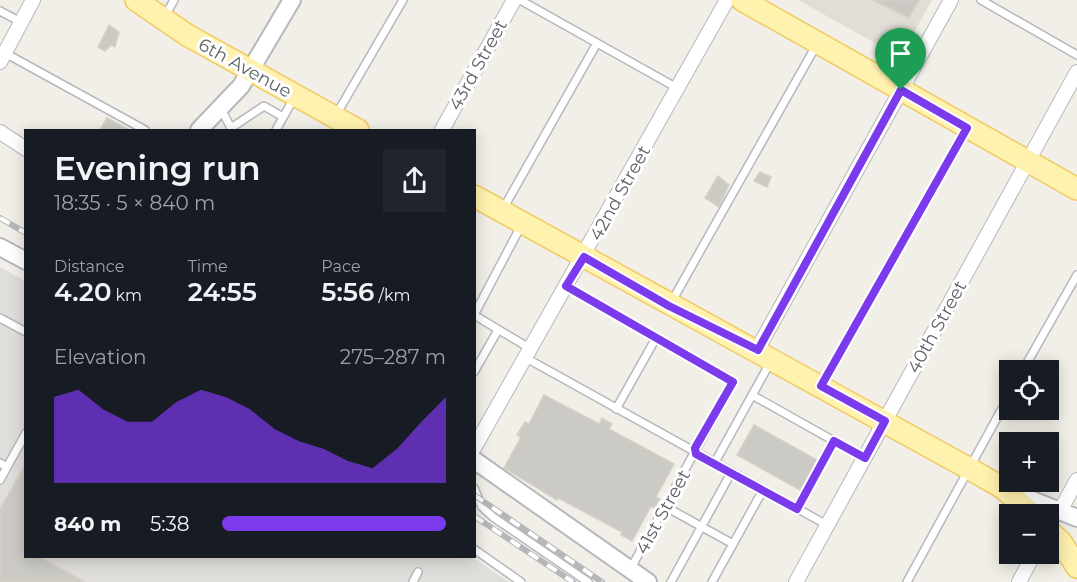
<!DOCTYPE html>
<html lang="en">
<head>
<meta charset="utf-8">
<style>
	:root { --surface:#171b24; --page:#20242c; --text:#f1f3f6; --muted:#9ea1a6; --accent:#7c3aed }
	body { margin:0; font-family:Montserrat,sans-serif; background:var(--page); color:var(--text); height:100vh; display:flex; flex-direction:column; font-size:22px; white-space:nowrap }
	* { box-sizing:border-box; margin:0 }
	p { font-size:20px; color:var(--muted) }
	.icon { flex:none; width:33px; height:33px; fill:none; stroke:currentColor; stroke-width:2; stroke-linecap:round; stroke-linejoin:round }
	.map { position:relative; flex:1; overflow:hidden }
	.side { position:absolute; left:24px; top:129px; width:452px; height:429px; display:flex; flex-direction:column; background:var(--surface); border-radius:0px; box-shadow:0 3px 15px #0003 }
	.side>* { flex:none }
	.fabs { position:absolute; left:999px; top:360px; display:grid; gap:12px }
	.fabs a { display:grid; place-items:center; width:60px; height:60px; border-radius:0px; background:var(--surface); box-shadow:0 3px 15px #0003; font-size:30px }
	.pin { position:absolute; display:grid; place-items:center; width:51px; height:51px; color:#fff; margin:-62px -26px; border-radius:50% 50% 50% 0; rotate:-45deg; box-shadow:0 0 6px #0007 }
	.pin .icon { rotate:45deg }
	.round { display:grid; place-items:center; flex:none; width:63px; height:63px; border-radius:0px; background:var(--page) }
	.head { display:flex; align-items:center; justify-content:space-between; height:102px; padding:0 30px }
	h1 { font-size:33px; font-weight:600; line-height:45px }
	.figures { display:grid; grid-template-columns:repeat(3,1fr); gap:9px; height:102px; padding:6px 30px }
	.figures div { display:grid; align-content:center }
	.figures b { font-size:26px; font-weight:600 }
	.figures small { font-size:16px; font-weight:400 }
	.figures p { font-size:16px }
	.chart { height:168px; padding:12px 30px }
	.chart p { display:flex; justify-content:space-between }
	.chart svg { width:100%; height:108px; margin-top:6px; fill:var(--accent); opacity:.7 }
	ul { padding:0 30px; list-style:none; font-size:20px }
	li { display:grid; grid-template-columns:96px 72px 1fr; align-items:center; height:45px }
	li i { height:15px; border-radius:8px; background:var(--accent) }
	.map>svg:first-child { display:block }
	.industrial { fill:#e0deda }
	.education { fill:#e1ded6 }
	.building { fill:#cccac5; stroke:#d6d1c6; stroke-width:1.5 }
	.lines { fill:none; stroke-linecap:round; stroke-linejoin:round }
	.service-casing { stroke:#b5b8bc; stroke-width:10 }
	.minor-casing { stroke:#b5b8bc; stroke-width:16 }
	.tertiary-casing { stroke:#b5b8bc; stroke-width:20 }
	.primary-casing { stroke:#f2c960; stroke-width:24 }
	.service { stroke:#fff; stroke-width:7 }
	.minor { stroke:#fff; stroke-width:14 }
	.tertiary { stroke:#fff; stroke-width:16 }
	.primary { stroke:#fff2af; stroke-width:21 }
	.rail-casing { stroke:#b6b7b8; stroke-width:6 }
	.rail { stroke:#fff; stroke-width:4; stroke-dasharray:11; stroke-linecap:butt }
	.route-casing { stroke:#fff; stroke-width:12 }
	.route { stroke:#7c3aed; stroke-width:8 }
	.labels { text-anchor:middle; dominant-baseline:central; stroke-width:6; stroke-linejoin:round; paint-order:stroke }
	.street-label { font-size:18px; fill:#5f6368; stroke:#fff }
</style>
</head>
<body>
<div class="map">
<svg width="1077" height="582" viewBox="0 0 1077 582">
	<rect width="100%" height="100%" fill="#f1efe8"/>
	<path class="industrial" d="M 0,267 L 25,281 L 26,556 L 472,557 L 509,582 L 0,582 Z"/>
	<path class="education" d="M 798,0 L 932,0 L 900,57 Z"/>
	<path class="building" d="M 873,0 L 919,0 L 909,18 Z
		M 109,25 L 119,32 L 115,47 L 111,45 L 105,51 L 98,47 Z
		M 107,118 L 129,130 L 100,130 Z
		M 760,172 L 771,177 L 767,187 L 754,181 Z
		M 718,176 L 729,185 L 719,207 L 705,198 Z
		M 544,395 L 599,424 L 602,418 L 612,424 L 609,429 L 674,464 L 656,497 L 660,499 L 655,509 L 651,506 L 632,541 L 621,535 L 622,532 L 558,498 L 557,500 L 504,468 L 521,437 L 517,435 L 523,425 L 525,422 L 529,424 Z
		M 754,425 L 817,460 L 800,490 L 737,455 Z
		M 26,463 L 26,556 L 38,556 L 85,582 L 0,582 L 0,509 Z"/>
	<g class="lines">
		<defs>
			<path id="service" d="M 520,0 L 679,89
				M 981,0 L 1077,55
				M 0,11 L 21,22
				M 164,18 L 174,0
				M 5,53 L 145,130
				M 221,109 L 231,128
				M 336,115 L 403,0
				M 231,130 L 231,128 L 264,106 L 283,117
				M 276,130 L 294,98
				M 503,209 L 597,43
				M 566,286 L 733,382 L 631,568
				M 672,301 L 817,44
				M 474,315 L 522,224
				M 474,315 L 531,349
				M 0,318 L 26,332
				M 526,358 L 827,525
				M 1023,370 L 1077,275
				M 474,372 L 498,330
				M 822,384 L 966,130
				M 752,395 L 834,441
				M 616,409 L 656,338
				M 0,463 L 7,467 L 26,433
				M 714,464 L 771,361
				M 0,480 L 7,467
				M 474,488 L 482,507 L 493,517 L 588,582
				M 666,507 L 733,544
				M 797,509 L 834,441 L 864,458
				M 474,549 L 521,582
				M 413,582 L 418,572
				M 671,582 L 731,473
				M 712,582 L 763,490
				M 907,582 L 1010,394"/>
			<path id="minor" d="M 0,62 L 33,0
				M 442,130 L 514,0
				M 0,132 L 26,149
				M 757,350 L 951,0
				M 474,448 L 727,0
				M 1061,509 L 1077,480
				M 796,582 L 1077,72
				M 1019,582 L 1034,554"/>
			<path id="tertiary" d="M 199,130 L 241,86 L 292,0
				M 0,247 L 26,261
				M 474,460 L 648,582
				M 1010,491 L 1077,518"/>
			<path id="primary" d="M 136,0 L 187,35 L 358,130
				M 742,0 L 1077,189
				M 474,196 L 968,468 L 1003,488 L 1032,514
				M 1048,530 L 1061,542 L 1077,567"/>
		</defs>
		<use href="#service" class="service-casing"/>
		<use href="#minor" class="minor-casing"/>
		<use href="#tertiary" class="tertiary-casing"/>
		<use href="#primary" class="primary-casing"/>
		<use href="#service" class="service"/>
		<use href="#minor" class="minor"/>
		<use href="#tertiary" class="tertiary"/>
		<use href="#primary" class="primary"/>
		<defs>
			<path id="rail" d="M 0,218 L 26,233
				M 474,495 L 602,582
				M 474,516 L 573,582"/>
		</defs>
		<use href="#rail" class="rail-casing"/>
		<use href="#rail" class="rail"/>
	</g>
	<g class="lines">
		<defs>
			<path id="route" d="M 901,90 L 967,128 L 821,386 L 885,421 L 865,458 L 834,441 L 797,509 L 696,454 L 695,448 L 733,382 L 566,286 L 584,257 L 669,306 L 758,350 Z"/>
		</defs>
		<use href="#route" class="route-casing"/>
		<use href="#route" class="route"/>
	</g>
	<g class="labels">
		<g class="street-label">
			<text transform="translate(478 65) rotate(-61)">43rd Street</text>
			<text transform="translate(245 68) rotate(29)">6th Avenue</text>
			<text transform="translate(620 193) rotate(-61)">42nd Street</text>
			<text transform="translate(937 327) rotate(-61)">40th Street</text>
			<text transform="translate(663 512) rotate(-61)">41st Street</text>
		</g>
	</g>
</svg>
<div class="fabs">
<a><svg class="icon" aria-label="locate" viewBox="0 0 24 24"><circle cx="12" cy="12" r="6"/><path d="M12 2v4M12 18v4M2 12h4M18 12h4"/></svg></a>
<a>+</a>
<a>−</a>
</div>
<div class="pin" style="left:901px;top:90px;background:#1e9e55"><svg class="icon" aria-label="arrive" viewBox="0 0 24 24"><path d="M6 21V4h12l-3 4 3 4H6"/></svg></div>
<section class="side">
<div class="head"><div><h1>Evening run</h1><p>18:35 · 5 × 840 m</p></div><a class="round"><svg class="icon" aria-label="share" viewBox="0 0 24 24"><path d="M12 15V3M7 8l5-5 5 5M5 13v7h14v-7"/></svg></a></div>
<div class="figures">
<div><p>Distance</p><b>4.20<small> km</small></b></div>
<div><p>Time</p><b>24:55</b></div>
<div><p>Pace</p><b>5:56<small> /km</small></b></div>
</div>
<div class="chart"><p><span>Elevation</span>275–287 m</p>
<svg viewBox="0 0 160 44" preserveAspectRatio="none"><path d="M0 44V9L10 6L20 14L30 19L40 19L50 11L60 6L70 9L80 14L90 22L100 27L110 30L120 35L130 38L140 30L150 19L160 9V44z"/></svg>
</div>
<ul>
<li><b>840 m</b>5:38<i style="width:100%"></i></li>
</ul>
</section>
</div>
</body>
</html>
